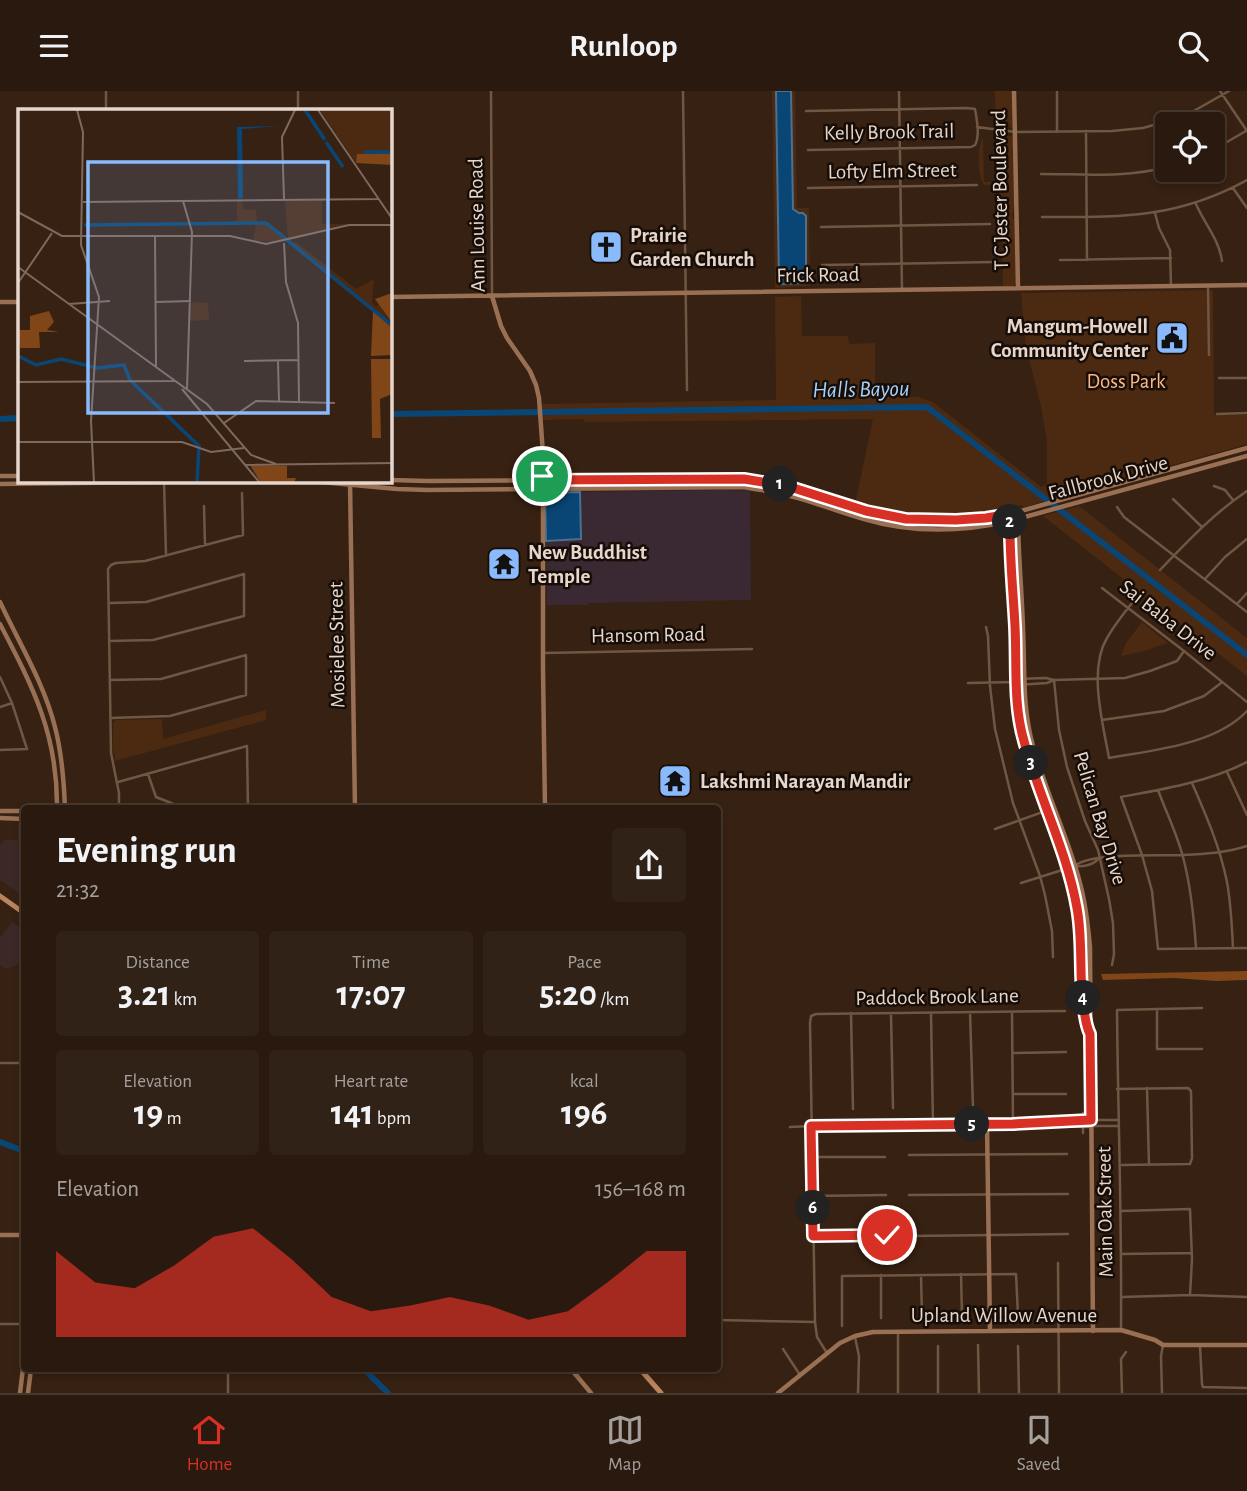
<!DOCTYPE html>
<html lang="en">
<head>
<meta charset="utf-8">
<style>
	:root { --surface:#29190e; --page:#312217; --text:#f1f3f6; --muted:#a5a09e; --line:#45382e; --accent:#d93025 }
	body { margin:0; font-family:"Alegreya Sans",sans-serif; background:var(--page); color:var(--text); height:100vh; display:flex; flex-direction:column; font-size:26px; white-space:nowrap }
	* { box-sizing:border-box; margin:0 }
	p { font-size:23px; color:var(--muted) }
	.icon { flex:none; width:38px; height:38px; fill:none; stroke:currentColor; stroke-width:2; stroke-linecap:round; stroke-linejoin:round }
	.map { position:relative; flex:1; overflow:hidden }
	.details { position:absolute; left:21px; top:714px; width:700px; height:567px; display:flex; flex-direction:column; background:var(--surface); border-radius:7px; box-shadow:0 4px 10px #0003,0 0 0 2px var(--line) }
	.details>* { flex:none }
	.tools { position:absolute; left:1155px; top:21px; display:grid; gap:14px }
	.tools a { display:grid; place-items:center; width:70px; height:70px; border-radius:7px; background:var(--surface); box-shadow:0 4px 10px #0003,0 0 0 2px var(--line); font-size:35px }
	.pin { position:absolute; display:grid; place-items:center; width:60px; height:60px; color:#fff; margin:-30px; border:4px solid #fff; border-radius:50%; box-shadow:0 2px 7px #0007 }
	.km { position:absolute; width:35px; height:35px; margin:-18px; border-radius:50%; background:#222; color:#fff; font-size:19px; line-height:35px; text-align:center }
	.round { display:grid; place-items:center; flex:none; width:74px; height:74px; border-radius:7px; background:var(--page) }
	.headline { display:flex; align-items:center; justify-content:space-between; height:119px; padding:0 35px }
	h1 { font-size:38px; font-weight:700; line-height:52px }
	.figures { display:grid; grid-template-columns:repeat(3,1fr); gap:10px; height:119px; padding:7px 35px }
	.figures div { display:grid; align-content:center; border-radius:7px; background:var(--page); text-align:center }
	.figures b { font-size:35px; font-weight:700 }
	.figures small { font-size:19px; font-weight:400 }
	.figures p { font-size:19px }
	.chart { height:196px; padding:14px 35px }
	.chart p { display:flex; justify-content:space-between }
	.chart svg { width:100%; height:126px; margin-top:7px; fill:var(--accent); opacity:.7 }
	header { display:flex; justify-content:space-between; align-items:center; height:91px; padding:0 35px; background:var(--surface); font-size:32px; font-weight:700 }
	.tab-bar { display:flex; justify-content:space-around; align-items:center; height:98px; border-top:2px solid var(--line); background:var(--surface); font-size:19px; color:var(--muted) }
	.tab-bar a { display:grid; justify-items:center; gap:4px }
	.tab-bar .selected { color:var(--accent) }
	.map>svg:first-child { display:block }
	.commercial { fill:#3c2927 }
	.education { fill:#3a2832 }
	.green { fill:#4c2a12 }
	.forest { fill:#804618 }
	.water { fill:#094675; stroke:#4b718f; stroke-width:2 }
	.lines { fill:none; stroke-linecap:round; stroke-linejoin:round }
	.river { stroke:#094675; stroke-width:6 }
	.street { stroke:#705744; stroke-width:2.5 }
	.secondary { stroke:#997053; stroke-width:4.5 }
	.primary { stroke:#b9845e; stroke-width:5 }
	.route-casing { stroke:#fff; stroke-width:14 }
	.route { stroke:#d93025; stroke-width:9 }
	.labels { text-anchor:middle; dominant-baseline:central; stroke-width:5; stroke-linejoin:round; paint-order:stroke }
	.street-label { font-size:21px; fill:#e6d6cd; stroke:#170d07 }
	.poi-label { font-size:21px; font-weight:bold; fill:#e6d6cd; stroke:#170d07; text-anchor:start }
	.park-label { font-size:21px; fill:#fdb687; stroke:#170d07 }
	.water-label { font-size:23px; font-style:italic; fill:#a5d1fd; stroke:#170d07 }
	.inset-river { fill:none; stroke:#094675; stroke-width:3.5 }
	.inset-road { fill:none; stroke:#7d695d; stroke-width:2 }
	.view { fill:#8abafc; fill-opacity:0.15; stroke:#8abafc; stroke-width:3.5 }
	.inset-edge { fill:none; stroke:#e6d6cd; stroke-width:3.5 }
</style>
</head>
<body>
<header><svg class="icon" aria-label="menu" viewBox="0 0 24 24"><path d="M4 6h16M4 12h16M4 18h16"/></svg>Runloop<svg class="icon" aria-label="search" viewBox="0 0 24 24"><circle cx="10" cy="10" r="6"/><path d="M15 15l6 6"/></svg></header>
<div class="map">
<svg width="1247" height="1302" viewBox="0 0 1247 1302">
	<rect width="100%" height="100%" fill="#372112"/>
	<path class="commercial" d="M 18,732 L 24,732 L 24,805 L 0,789 L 0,755 L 4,749 L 18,749 Z
		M 12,831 L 24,839 L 24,864 L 19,873 L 6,878 L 0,874 L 0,847 Z"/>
	<path class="education" d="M 721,399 L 750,400 L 751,509 L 588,512 L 587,514 L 547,514 L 546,450 L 581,448 L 580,401 Z"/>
	<path class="green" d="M 772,0 L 795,0 L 797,117 L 809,117 L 810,195 L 775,197 Z
		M 995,0 L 1012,0 L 1012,36 L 1010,37 L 1008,30 L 1005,31 L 1003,37 L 996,36 Z
		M 996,40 L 1003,42 L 1005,45 L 1012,45 L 1013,49 L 1015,112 L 1012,125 L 1015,131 L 1016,192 L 1012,196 L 1003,196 L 1002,136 L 1005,135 L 1005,129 L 1002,128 L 1002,113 L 999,113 L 999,95 L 984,94 C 977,81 977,60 983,46 L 984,91 L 1004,91 L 1003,46 L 997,45 Z
		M 1213,199 L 1214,324 L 1247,324 L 1247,353 L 1024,416 L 1021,414 L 1008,418 L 1008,421 L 934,426 L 897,423 L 855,413 L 873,328 L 584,331 L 584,328 L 542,329 L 542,313 L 776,309 L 775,206 L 801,205 L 802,245 L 848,245 L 849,253 L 875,252 L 875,306 L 918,306 L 933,311 L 1041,396 L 1047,393 L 1047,350 L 1041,315 L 1026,256 L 1021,202 Z
		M 1079,415 L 1247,547 L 1247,585 L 1043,425 Z
		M 1142,531 L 1168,552 L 1144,560 L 1121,565 L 1126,552 Z
		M 266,619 L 266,629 L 115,670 L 115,662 L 113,662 L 113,632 L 116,629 L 162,628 L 163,648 Z"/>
	<path class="forest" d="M 1247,880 L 1247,889 L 1216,890 L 1175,887 L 1103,889 L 1101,883 Z"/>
	<path class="water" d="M 776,0 L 791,0 L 793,118 L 799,122 L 803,122 L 806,125 L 806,189 L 804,192 L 782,193 L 779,190 Z
		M 580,401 L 581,448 L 546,450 L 545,402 Z"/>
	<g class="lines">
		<path class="river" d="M 390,323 L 927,316 L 1247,564
			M 0,328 L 19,327
			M 0,1051 L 24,1060
			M 364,1278 L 388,1302"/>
		<path class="street" d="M 106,0 L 106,19
			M 298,0 L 298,19
			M 491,0 L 492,205
			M 683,0 L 687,299
			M 899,0 L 902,199
			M 1057,0 L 1057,41
			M 1220,0 L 1247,40
			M 806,20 L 967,17 L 975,18 C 977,29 980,45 975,54 L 971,56 L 808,59
			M 977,36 L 1015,41 L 1112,40 L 1143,37 L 1185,25 L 1229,0
			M 1086,40 L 1087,169
			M 1213,59 L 1246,40
			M 1041,83 C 1083,83 1127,87 1167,76
			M 808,97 L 977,94
			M 1233,97 L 1247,117
			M 1196,113 C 1204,132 1219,148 1222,170
			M 1155,122 L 1159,137 L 1170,159 L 1171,195
			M 1042,126 C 1120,126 1176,128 1247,89
			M 821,136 L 990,133
			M 1060,169 L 1171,167
			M 822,174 L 995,171
			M 1208,195 L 1209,264
			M 1219,287 L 1247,287
			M 1217,323 L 1247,322
			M 164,390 L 166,464
			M 1214,395 L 1225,399 L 1233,409
			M 1173,408 L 1202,436
			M 204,415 L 205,454
			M 1117,416 L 1124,426 L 1247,521
			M 1160,479 C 1187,451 1214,422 1247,400
			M 1205,488 L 1225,466 L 1247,448
			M 1102,497 L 1184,560 L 1247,611
			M 1140,502 C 1129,516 1116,531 1107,547 C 1088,578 1103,633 1109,667 C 1153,659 1215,654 1247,620
			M 1237,513 L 1247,502
			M 986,536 L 988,545 L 990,595 L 995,638 L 1013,712 L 1040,785 L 1045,804 L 1052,840 L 1053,866
			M 109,550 L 153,549 L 244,525 L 244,483 L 146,511 L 110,512
			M 544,562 L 752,558
			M 0,586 L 12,612 L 27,658 L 0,659
			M 1016,588 L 1046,587 L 1054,589
			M 110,589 L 161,588 L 246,564 L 246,604 L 170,625 L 111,627
			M 1054,589 L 1059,639 L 1067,676 L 1085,730 L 1098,759 L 1109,808 L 1113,832 L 1114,863 L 1112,874
			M 968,592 L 1015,591
			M 1017,594 L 1047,592 L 1054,589 L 1125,587 L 1150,580 L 1177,570 L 1184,560
			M 0,616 L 12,612
			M 1102,629 L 1164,620 L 1204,605 L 1221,592
			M 1247,671 C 1208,691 1164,698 1121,706 L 1142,764 L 1152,800 L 1158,858 L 1247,857
			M 1227,681 L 1247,724
			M 148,683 L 156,706 L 186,718
			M 118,691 L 247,655 L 248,718
			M 1192,692 C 1206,724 1220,756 1227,791 C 1231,813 1232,835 1233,857
			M 1158,699 C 1166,721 1177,743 1183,766 C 1191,796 1194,826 1196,857
			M 119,718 L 119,702 L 111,662 L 108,478 L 111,474 L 116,472 L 145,470 L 243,444 L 242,402
			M 995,738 L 1054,717
			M 1075,775 C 1089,761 1159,765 1182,764 C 1204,763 1226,762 1247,755
			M 1021,792 L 1075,775 C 1083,776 1094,774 1099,767
			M 1157,918 L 1157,958 L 1202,958
			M 970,921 L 973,1017
			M 1012,921 L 1013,1033
			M 851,922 L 853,1018
			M 931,922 L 933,1033
			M 891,923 L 893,1017
			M 1013,962 L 1066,961
			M 0,972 L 24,972
			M 1147,997 L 1149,1074
			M 1117,998 L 1188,997 L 1191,1000 L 1192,1067 L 1190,1073 L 1122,1074
			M 1014,1003 L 1066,1003
			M 1083,1022 L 1083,1042
			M 1091,1029 L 1119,1029
			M 1091,1035 L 1119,1035
			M 790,1036 L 811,1035
			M 909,1064 L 1067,1063
			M 812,1066 L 885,1066
			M 909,1104 L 1068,1103
			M 813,1105 L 886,1104
			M 1121,1120 L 1190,1118 L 1192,1168 L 1190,1204
			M 813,1145 L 887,1145
			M 910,1145 L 1068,1143
			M 1121,1163 L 1191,1162
			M 1058,1172 L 1059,1302
			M 961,1183 L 962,1225
			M 881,1184 L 881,1227
			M 921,1184 L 922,1225
			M 1122,1206 L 1190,1204 L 1247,1206
			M 718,1229 L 815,1231
			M 0,1233 L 24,1233
			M 842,1235 L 842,1185 L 1016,1183 L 1018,1224
			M 1121,1239 C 1122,1132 1118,1026 1117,919 L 1202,917
			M 898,1240 L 898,1302
			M 855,1246 L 859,1265 L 858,1302
			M 978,1254 L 979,1302
			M 938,1255 L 938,1302
			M 1018,1255 L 1019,1302
			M 1200,1255 L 1202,1293 L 1203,1296 L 1247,1297
			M 783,1258 L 800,1284
			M 827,1262 L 817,1246 L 815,1231 L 810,932 L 811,925 L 816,923 L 1065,920
			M 228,1278 L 228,1302
			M 1122,1302 L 1121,1268 L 1126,1261
			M 1162,1302 L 1161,1265 L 1163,1254"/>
		<path class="secondary" d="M 1014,0 L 1018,197
			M 492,205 L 501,235 L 507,247 L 530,280 L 536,294 L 539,307 L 543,363 L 543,578 L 545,718
			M 390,206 L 1247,194
			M 0,211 L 19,211
			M 0,385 L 19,385
			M 390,389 L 428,390 L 744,388 C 759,390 773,391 787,395 C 813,401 839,412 865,420 C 910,433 963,433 1010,423 L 1247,357
			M 310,390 L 397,398 L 428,399 L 743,396 C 758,399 772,400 786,404 C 813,410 838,421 864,428 C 911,442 962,441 1010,430 L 1247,365
			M 350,390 L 355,718
			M 0,393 L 232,390
			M 1018,425 C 1018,463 1022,500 1023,538 C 1025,578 1022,616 1033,655 C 1046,702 1068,746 1080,792 C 1086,813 1088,834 1090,856 L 1093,1240
			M 1010,428 C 1009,465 1014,502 1015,540 C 1016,574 1014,607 1021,641 C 1035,701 1068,757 1078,819 C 1081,842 1081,865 1081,888 C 1082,904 1084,920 1086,936 L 1088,940
			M 0,511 C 19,552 44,592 55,636 C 62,663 64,690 65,718
			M 0,533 C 33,596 58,644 57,718
			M 0,720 L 24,720
			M 0,727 L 24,728
			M 987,1033 L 990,1240
			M 1035,1034 L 1091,1035
			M 811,1035 L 1013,1033 L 1091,1029
			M 0,1144 L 24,1144
			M 571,1278 L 591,1302
			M 20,1302 L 24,1269
			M 28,1302 L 31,1278
			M 778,1302 L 840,1252 L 855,1245 L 873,1241 L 1121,1239 L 1155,1249 L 1163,1254 L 1247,1254"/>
		<path class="primary" d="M 0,805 L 24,822
			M 640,1278 L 661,1302"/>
	</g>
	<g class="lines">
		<defs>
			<path id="route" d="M 542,385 L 542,389 L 744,388 L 787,395 L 866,420 L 906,428 L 956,429 L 986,427 L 1010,423 C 1009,461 1013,497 1015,535 C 1017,574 1013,612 1024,650 C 1039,706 1067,760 1077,817 C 1083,848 1079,881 1083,912 C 1085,923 1085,933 1090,943 L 1091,1029 L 1013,1033 L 811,1035 L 813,1145 L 887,1144"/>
		</defs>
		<use href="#route" class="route-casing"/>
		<use href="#route" class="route"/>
	</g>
	<defs>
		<symbol id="church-square" viewBox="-11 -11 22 22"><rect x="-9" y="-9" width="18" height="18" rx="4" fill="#8abafc" stroke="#170d07"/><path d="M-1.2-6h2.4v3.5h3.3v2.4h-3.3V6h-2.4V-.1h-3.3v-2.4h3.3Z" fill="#111"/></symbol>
		<symbol id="civic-square" viewBox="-11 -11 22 22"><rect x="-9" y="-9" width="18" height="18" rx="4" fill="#8abafc" stroke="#170d07"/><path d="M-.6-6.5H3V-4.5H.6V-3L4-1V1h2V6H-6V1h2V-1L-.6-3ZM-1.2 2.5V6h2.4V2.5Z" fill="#111"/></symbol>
		<symbol id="temple-square" viewBox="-11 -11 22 22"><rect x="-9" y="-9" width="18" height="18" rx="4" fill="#8abafc" stroke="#170d07"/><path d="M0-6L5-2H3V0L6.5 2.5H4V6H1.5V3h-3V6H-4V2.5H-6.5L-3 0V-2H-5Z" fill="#111"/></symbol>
	</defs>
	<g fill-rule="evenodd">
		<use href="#church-square" x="587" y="137" width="38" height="38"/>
		<use href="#civic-square" x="1153" y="228" width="38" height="38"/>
		<use href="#temple-square" x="485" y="454" width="38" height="38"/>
		<use href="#temple-square" x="656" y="671" width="38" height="38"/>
	</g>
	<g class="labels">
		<g class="street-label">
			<text transform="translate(889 41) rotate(-1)">Kelly Brook Trail</text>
			<text transform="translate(892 80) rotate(-1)">Lofty Elm Street</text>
			<text transform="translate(1000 99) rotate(-91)">T C Jester Boulevard</text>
			<text transform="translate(477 134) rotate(-91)">Ann Louise Road</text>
			<text transform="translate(818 184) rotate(-1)">Frick Road</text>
			<text transform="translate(1108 387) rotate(-15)">Fallbrook Drive</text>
			<text transform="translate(1168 529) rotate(38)">Sai Baba Drive</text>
			<text transform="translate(648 544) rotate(-1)">Hansom Road</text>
			<text transform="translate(337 554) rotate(-91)">Mosielee Street</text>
			<text transform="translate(1100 727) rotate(73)">Pelican Bay Drive</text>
			<text transform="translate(937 906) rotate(-1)">Paddock Brook Lane</text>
			<text transform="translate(1105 1121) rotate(-91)">Main Oak Street</text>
			<text x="1004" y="1224">Upland Willow Avenue</text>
		</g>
		<g class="poi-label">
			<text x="630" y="144">Prairie<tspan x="630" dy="24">Garden Church</tspan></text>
			<text x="1148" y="235" text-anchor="end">Mangum-Howell<tspan x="1148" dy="24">Community Center</tspan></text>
			<text x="528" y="461">New Buddhist<tspan x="528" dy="24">Temple</tspan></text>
			<text x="700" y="690">Lakshmi Narayan Mandir</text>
		</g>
		<g class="park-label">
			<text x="1126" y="290">Doss Park</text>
		</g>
		<g class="water-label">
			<text transform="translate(861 299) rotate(-1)">Halls Bayou</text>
		</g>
	</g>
	<g transform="translate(18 18)">
		<rect width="374" height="374" fill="#372112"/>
		<path d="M 302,1 L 374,1 L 374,44 L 346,44 L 338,54 ZM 304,91 L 304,115 L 332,115 L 267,133 L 235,132 L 238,116 L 174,116 L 219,112 L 219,92 L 224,92 L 225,100 L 238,101 L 239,112 L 250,113 L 270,129 L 267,92 ZM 278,133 L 338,180 L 356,170 L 354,194 L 358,198 L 361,195 L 374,219 L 271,135 ZM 174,193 L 190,194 L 191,211 L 171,212 Z" fill="#4c2a12"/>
		<path d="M 374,44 L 374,56 L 338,54 L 339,45 ZM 374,184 L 375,184 L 374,214 L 357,190 ZM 31,202 L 36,213 L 29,221 L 41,223 L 21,223 L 22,239 L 2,239 L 0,221 L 12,221 L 12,207 ZM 355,202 L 374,219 L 374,246 L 353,247 ZM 353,250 L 373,250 L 374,285 L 362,290 L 363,329 L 354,329 ZM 232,356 L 269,357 L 269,369 L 278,369 L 276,374 L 243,374 Z" fill="#804618"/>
		<path d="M 262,17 L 224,20 L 225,89 L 220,90 L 219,18 Z" fill="#094675"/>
		<path class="inset-river" d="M 287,1 L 307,31M 308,33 L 325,58M 346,43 L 375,43M 66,116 L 248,114 L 375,217M 0,247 L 18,256 L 43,250 L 79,259 L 106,256 L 112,271 L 181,337 L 179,374"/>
		<path class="inset-road" d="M 59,1 L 65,23 L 63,136 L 81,188 L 73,312 L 76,374M 300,1 L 375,111M 266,90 L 264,28 L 277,1M 165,92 L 174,123 L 169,280M 65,93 L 360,90M 0,103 L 44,127 L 212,127 L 248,135 L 331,116 L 375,116M 137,127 L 138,257M 266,134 L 268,173 L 280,214 L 281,292M 0,158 L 189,295 L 233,346 L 258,355M 0,174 L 34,124M 138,193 L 173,192M 51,195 L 92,192M 226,252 L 280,251M 260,252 L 261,292M 0,273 L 157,272M 164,280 L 242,374M 206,314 L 238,292 L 317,294M 0,333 L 164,333 L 193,343 L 226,339M 226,356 L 375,354"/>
		<path class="view" d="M 70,53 L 310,53 L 310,304 L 70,304 Z"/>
		<rect width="374" height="374" class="inset-edge"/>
	</g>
</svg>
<div class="tools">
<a><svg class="icon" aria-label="locate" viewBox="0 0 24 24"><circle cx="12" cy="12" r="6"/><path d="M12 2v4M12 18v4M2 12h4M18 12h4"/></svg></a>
</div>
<div class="pin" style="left:542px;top:385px;background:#1e9e55"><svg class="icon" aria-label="arrive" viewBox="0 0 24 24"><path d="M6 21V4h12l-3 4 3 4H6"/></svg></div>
<div class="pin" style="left:887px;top:1144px;background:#d93025"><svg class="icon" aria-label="check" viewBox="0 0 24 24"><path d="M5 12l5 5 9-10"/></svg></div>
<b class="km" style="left:780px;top:393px">1</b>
<b class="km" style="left:1010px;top:431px">2</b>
<b class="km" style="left:1031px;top:672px">3</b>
<b class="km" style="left:1083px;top:907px">4</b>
<b class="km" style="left:972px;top:1033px">5</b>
<b class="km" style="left:813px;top:1117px">6</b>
<section class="details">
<div class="headline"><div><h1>Evening run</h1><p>21:32</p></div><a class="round"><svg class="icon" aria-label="share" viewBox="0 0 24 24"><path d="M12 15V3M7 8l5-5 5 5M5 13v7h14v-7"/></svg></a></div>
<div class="figures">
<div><p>Distance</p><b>3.21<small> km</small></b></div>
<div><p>Time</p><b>17:07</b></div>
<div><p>Pace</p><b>5:20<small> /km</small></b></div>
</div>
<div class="figures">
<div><p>Elevation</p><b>19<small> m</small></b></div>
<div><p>Heart rate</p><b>141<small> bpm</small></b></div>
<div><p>kcal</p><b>196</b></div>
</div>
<div class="chart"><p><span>Elevation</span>156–168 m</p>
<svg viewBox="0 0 160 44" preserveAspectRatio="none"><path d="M0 44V14L10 25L20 27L30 19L40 9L50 6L60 17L70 30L80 35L90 33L100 30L110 33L120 38L130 35L140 25L150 14L160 14V44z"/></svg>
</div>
</section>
</div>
<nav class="tab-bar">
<a class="selected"><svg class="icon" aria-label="home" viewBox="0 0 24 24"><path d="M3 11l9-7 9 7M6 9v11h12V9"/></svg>Home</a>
<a><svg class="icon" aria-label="map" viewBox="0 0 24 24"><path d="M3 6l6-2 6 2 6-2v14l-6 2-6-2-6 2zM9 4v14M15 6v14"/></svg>Map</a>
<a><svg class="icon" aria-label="saved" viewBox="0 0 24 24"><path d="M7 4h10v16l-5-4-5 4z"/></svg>Saved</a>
</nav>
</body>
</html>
